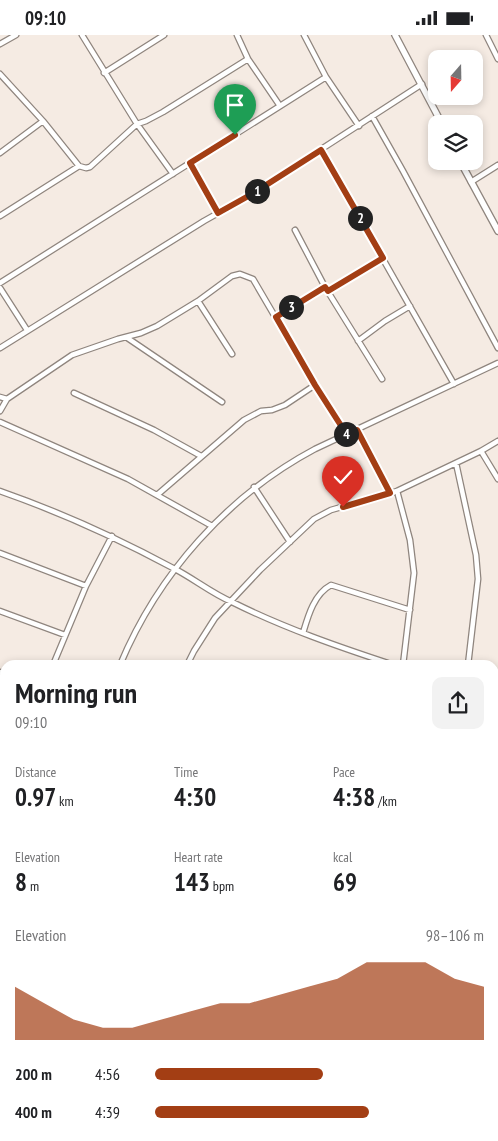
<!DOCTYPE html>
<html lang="en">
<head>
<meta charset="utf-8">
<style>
	:root { --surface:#fff; --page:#f2f2f2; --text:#202124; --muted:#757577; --accent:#a33e14 }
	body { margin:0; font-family:"PT Sans Narrow",sans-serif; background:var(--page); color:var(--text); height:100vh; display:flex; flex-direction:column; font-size:19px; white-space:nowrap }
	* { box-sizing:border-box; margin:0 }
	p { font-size:16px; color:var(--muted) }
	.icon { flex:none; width:28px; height:28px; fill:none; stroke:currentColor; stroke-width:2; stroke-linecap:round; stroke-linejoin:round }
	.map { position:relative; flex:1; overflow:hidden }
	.side { position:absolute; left:0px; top:625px; width:499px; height:481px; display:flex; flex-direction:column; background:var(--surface); border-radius:15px 15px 0 0; box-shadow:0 2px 8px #0003 }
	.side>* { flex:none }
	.needle { width:32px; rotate:200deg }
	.controls { position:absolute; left:428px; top:15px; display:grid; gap:10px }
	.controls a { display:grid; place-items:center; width:55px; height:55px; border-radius:10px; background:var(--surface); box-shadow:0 2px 8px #0003; font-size:25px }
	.pin { position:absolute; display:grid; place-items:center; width:42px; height:42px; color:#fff; margin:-51px -21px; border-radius:50% 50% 50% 0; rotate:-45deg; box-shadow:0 0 5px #0007 }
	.pin .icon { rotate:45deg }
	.km { position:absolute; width:25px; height:25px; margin:-12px; border-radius:50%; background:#222; color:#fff; font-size:14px; line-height:25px; text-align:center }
	.round { display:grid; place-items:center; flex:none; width:52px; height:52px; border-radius:10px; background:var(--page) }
	.headline { display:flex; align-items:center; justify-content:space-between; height:85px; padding:0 15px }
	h1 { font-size:28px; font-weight:800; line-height:38px }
	.figures { display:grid; grid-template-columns:repeat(3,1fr); gap:8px; height:85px; padding:5px 15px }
	.figures div { display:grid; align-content:center }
	.figures b { font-size:25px; font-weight:800 }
	.figures small { font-size:14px; font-weight:400 }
	.figures p { font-size:14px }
	.chart { height:140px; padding:10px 15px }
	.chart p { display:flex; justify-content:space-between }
	.chart svg { width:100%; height:90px; margin-top:5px; fill:var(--accent); opacity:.7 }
	ul { padding:0 15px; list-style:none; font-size:16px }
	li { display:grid; grid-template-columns:80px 60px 1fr; align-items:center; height:38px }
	li i { height:12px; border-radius:6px; background:var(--accent) }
	.status { display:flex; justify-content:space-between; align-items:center; height:35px; padding:0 25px; background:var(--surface); direction:ltr }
	.status svg { height:14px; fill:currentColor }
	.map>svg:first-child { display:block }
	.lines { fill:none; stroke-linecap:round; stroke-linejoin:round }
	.minor-casing { stroke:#8f857e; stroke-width:7 }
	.tertiary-casing { stroke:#8f857e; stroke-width:8 }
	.minor { stroke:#fff; stroke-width:4.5 }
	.tertiary { stroke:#fff; stroke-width:5.5 }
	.route-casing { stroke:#fff; stroke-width:10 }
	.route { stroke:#a33e14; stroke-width:6 }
</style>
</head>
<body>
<div class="status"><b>09:10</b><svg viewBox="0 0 49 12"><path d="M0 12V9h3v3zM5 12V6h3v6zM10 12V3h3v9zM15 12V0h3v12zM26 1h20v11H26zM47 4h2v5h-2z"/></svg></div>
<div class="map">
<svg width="498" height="1106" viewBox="0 0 498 1106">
	<rect width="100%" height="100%" fill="#f5ebe3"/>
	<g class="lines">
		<defs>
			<path id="minor" d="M 82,0 L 137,89 L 173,139
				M 237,0 L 248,24 L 280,71
				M 304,0 L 326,42 L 359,91
				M 486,0 L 498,24
				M 0,9 L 16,0
				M 104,38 L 164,0
				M 0,39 L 43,86 L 79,131
				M 372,81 L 403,136 L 498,313
				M 321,115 L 454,349
				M 0,118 L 43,86
				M 190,128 L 218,178
				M 471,147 L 498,130
				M 0,181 L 79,131 L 86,133 L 90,132 L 137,89 L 146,86 L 163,77 L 248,24
				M 295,195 L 325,252 L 382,344
				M 0,248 L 326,42
				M 0,253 L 27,295
				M 328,256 L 383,223
				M 198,266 L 232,319
				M 275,281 L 325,252
				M 126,302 L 222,367
				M 358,306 L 385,286 L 410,271
				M 0,313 L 204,186 L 252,159 L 422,49
				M 74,358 L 154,395 L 201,421
				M 0,362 L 7,364
				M 0,376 L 7,364 L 72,320 L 118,304 L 141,298 L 157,291 L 198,266 L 232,241 L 240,239 L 253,244 L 315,350 L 347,400
				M 0,387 L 128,444 L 212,491
				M 357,395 L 390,458
				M 481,416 L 498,444
				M 456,428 L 476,520 L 478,544 L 468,630
				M 254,452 L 290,507
				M 0,456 C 60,477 117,503 173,533 C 193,543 211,558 232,567 C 284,593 339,612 394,630
				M 397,456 L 410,505 L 414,538 L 403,630
				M 157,460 L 244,385 L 261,376 L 272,375 L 285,370 L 315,350
				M 0,518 L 86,551
				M 0,576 L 65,600
				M 303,598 C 308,581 314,559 331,550 L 410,575
				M 53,630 L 86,551 L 112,501
				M 120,630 C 158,539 227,461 315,414 L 498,328
				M 187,630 L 194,616 L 215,583 L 260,535 L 314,484 L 331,475 L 397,456 L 481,416 L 498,406
				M 0,637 L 5,639
				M 0,697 L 5,699
				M 0,737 L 5,738
				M 494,740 L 498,742
				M 494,826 L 498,830
				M 494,896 L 498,897
				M 494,921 L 498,922
				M 0,939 L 5,940
				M 494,994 L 498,996
				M 494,1050 L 498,1050
				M 494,1084 L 498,1085
				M 41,1106 L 41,1101
				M 97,1106 L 97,1101
				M 155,1106 L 155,1101
				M 209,1106 L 210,1101
				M 266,1106 L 267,1101
				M 322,1106 L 323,1101
				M 437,1106 L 438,1101"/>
			<path id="tertiary" d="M 395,0 L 442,89
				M 460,126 L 498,196"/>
		</defs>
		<use href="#minor" class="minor-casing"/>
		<use href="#tertiary" class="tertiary-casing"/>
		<use href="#minor" class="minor"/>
		<use href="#tertiary" class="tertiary"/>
	</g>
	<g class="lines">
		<defs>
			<path id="route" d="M 235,100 L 190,128 L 218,178 L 252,159 L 321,115 L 383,223 L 328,256 L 325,252 L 276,282 L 315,350 L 347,400 L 357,395 L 390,458 L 343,472"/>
		</defs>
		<use href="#route" class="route-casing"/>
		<use href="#route" class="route"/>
	</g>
</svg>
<div class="controls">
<a><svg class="needle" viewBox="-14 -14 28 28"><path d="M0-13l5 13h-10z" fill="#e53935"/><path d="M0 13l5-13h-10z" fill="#757577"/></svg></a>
<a><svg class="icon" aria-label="layers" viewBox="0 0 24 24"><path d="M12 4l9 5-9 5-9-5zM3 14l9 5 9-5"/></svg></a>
</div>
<div class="pin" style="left:235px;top:100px;background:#1e9e55"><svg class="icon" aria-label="arrive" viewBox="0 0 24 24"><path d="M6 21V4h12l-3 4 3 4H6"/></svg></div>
<div class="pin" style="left:343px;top:472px;background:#d93025"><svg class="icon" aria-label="check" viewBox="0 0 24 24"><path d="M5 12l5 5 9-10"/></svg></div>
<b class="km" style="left:257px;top:156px">1</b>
<b class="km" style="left:360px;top:183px">2</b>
<b class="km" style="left:291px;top:272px">3</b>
<b class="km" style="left:346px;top:399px">4</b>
<section class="side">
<div class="headline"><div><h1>Morning run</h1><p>09:10</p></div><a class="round"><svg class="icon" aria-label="share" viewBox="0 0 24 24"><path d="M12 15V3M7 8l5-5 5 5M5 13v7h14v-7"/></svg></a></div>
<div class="figures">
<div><p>Distance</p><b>0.97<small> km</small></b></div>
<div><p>Time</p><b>4:30</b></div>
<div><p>Pace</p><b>4:38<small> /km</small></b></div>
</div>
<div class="figures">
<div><p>Elevation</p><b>8<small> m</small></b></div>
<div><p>Heart rate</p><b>143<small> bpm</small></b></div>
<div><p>kcal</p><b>69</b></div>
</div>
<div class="chart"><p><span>Elevation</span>98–106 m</p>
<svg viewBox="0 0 160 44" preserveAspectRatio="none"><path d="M0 44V18L10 26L20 34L30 38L40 38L50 34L60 30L70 26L80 26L90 22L100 18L110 14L120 6L130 6L140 6L150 14L160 18V44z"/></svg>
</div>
<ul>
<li><b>200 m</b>4:56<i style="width:51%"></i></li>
<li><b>400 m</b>4:39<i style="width:65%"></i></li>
</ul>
</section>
</div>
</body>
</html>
